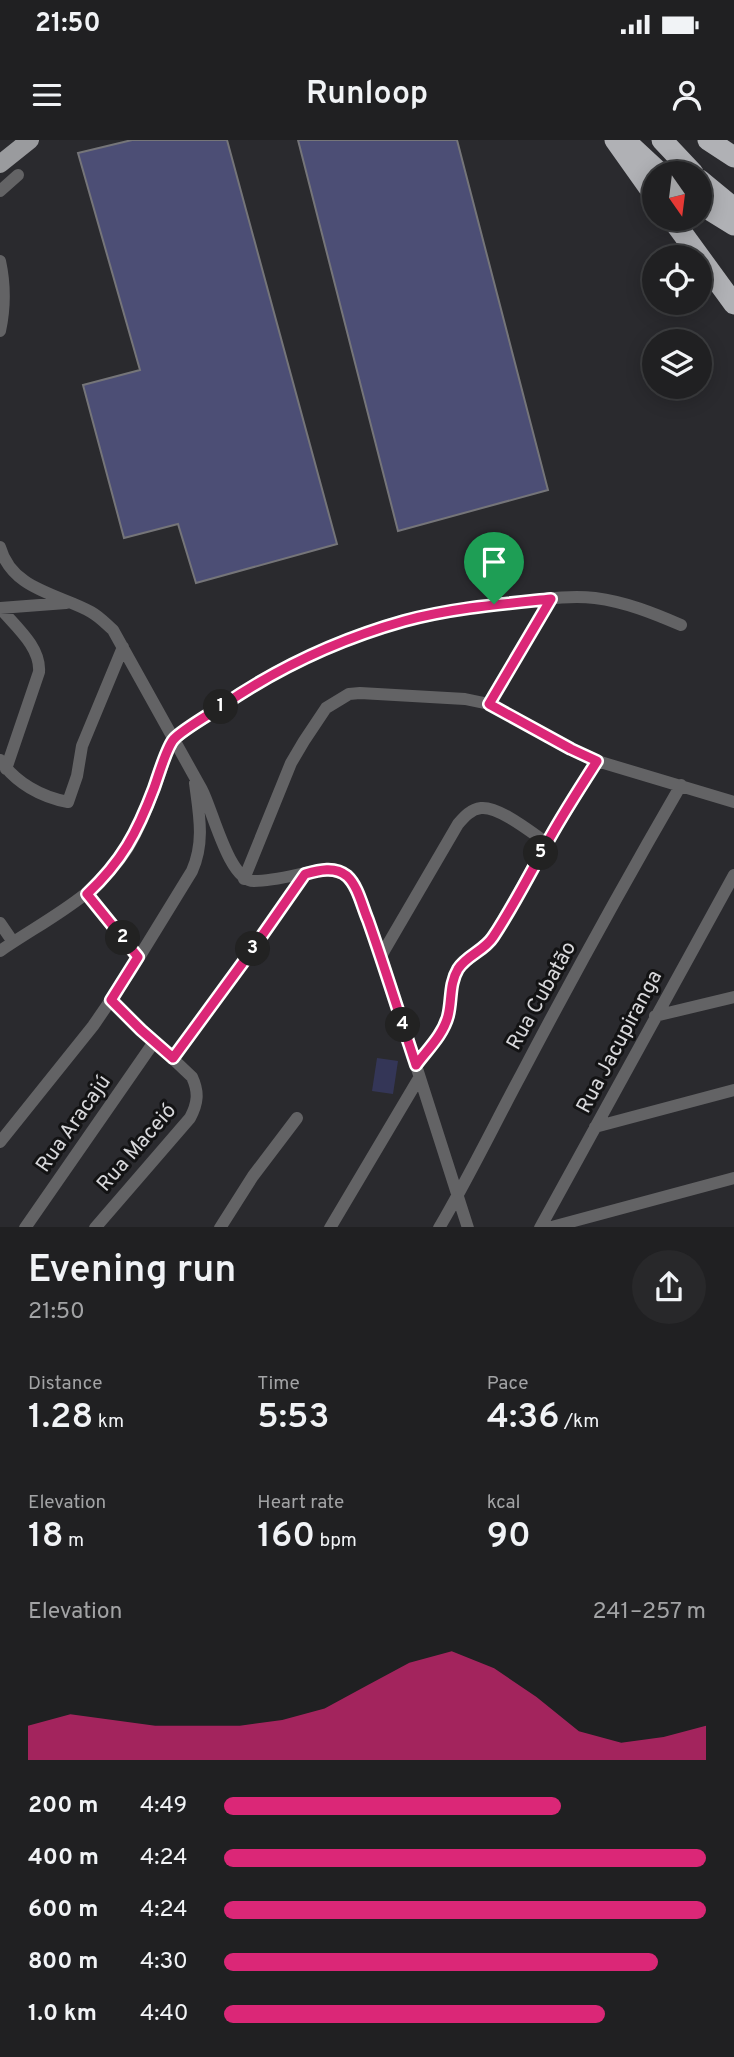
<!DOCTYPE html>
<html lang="en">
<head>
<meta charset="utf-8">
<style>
	:root { --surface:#202022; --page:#28282a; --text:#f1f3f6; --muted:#a2a3a5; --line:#3d3e40; --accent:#db2777 }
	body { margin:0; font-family:Overpass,sans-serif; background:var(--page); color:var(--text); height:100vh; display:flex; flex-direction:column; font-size:26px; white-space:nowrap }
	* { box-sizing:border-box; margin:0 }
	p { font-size:23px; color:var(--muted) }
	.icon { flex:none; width:38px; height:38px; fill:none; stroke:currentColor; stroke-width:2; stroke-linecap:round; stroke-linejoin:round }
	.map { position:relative; height:1087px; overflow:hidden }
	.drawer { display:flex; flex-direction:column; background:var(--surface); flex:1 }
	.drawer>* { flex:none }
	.needle { width:46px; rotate:166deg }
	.fabs { position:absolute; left:642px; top:21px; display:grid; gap:14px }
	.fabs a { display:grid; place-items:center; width:70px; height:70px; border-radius:50%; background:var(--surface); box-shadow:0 4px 18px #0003,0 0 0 2px var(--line); font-size:35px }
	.pin { position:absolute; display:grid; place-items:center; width:60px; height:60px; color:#fff; margin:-72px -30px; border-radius:50% 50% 50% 0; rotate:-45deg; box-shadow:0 0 7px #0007 }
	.pin .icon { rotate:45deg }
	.km { position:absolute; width:35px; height:35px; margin:-18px; border-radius:50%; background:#222; color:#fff; font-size:19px; line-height:35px; text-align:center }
	.round { display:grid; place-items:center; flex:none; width:74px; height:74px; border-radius:37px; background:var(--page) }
	.headline { display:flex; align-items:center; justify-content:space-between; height:119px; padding:0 28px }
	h1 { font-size:38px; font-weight:600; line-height:52px }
	.stats { display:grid; grid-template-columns:repeat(3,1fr); gap:10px; height:119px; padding:7px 28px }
	.stats div { display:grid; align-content:center }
	.stats b { font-size:35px; font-weight:600 }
	.stats small { font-size:19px; font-weight:400 }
	.stats p { font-size:19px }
	.chart { height:196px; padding:14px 28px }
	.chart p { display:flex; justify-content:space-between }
	.chart svg { width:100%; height:126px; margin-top:7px; fill:var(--accent); opacity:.7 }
	ul { padding:0 28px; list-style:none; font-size:23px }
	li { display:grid; grid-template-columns:112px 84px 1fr; align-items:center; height:52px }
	li i { height:18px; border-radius:9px; background:var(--accent) }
	.status { display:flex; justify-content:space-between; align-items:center; height:49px; padding:0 35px; background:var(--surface); direction:ltr }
	.status svg { height:19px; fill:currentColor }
	header { display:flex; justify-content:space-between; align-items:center; height:91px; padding:0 28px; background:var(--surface); font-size:32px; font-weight:600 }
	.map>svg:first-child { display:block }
	.green { fill:#343657 }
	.building { fill:#4c4e75; stroke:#757579; stroke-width:2 }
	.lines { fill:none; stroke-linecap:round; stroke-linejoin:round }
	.street { stroke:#636365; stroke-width:12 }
	.primary { stroke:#9a9b9e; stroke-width:18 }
	.highway { stroke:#b0b1b5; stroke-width:21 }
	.route-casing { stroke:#fff; stroke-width:14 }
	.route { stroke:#db2777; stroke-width:9 }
	.labels { text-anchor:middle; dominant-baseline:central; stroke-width:6; stroke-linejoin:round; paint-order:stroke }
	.street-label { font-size:21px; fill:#d8d8db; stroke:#131314 }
</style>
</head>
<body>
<div class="status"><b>21:50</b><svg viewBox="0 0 49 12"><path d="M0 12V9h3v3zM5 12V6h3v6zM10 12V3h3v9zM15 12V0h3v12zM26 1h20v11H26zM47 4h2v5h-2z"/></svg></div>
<header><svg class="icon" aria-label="menu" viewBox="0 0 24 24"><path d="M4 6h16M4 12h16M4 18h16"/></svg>Runloop<svg class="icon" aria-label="person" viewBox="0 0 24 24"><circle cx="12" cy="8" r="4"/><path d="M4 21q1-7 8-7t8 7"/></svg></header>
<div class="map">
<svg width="734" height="1088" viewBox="0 0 734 1088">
	<rect width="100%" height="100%" fill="#2a2a2e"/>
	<path class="green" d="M 377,918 L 398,921 L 393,954 L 372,951 Z"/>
	<path class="building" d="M 132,0 L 227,0 L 337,404 L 196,443 L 178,384 L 124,398 L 83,245 L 140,230 L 78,13 Z
		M 298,0 L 457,0 L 548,350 L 398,391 Z"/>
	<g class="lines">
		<path class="street" d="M 0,51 L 18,35
			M 0,121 C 5,144 5,168 0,191
			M 0,407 C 12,450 59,454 91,472 C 100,477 106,484 113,490 L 202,650 C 213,671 229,741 254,741 C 280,741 305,731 330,729 L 340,732 L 348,737 L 355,747 L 381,816 L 468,1088
			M 0,468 C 15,486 41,507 39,532 L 6,629
			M 0,468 L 66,463
			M 489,564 L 571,609 L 597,621 L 734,662
			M 0,620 C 16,643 41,657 68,662 L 77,636 L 82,606 L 123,507
			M 244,739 L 291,623 L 304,601 L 326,568 L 349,554 L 360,553 L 465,559 L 489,564 L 551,459
			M 87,754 L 138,817
			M 0,783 L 13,802
			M 0,811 C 45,780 97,756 127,709 C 142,685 151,657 161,631 C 164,621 168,604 176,598 C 187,588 202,580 215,571 C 272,532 339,498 406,480 C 444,471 483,466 521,462 C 545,459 571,455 595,458 C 626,462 653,473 681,485
			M 381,816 L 458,684 C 464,677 471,669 481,668 C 499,666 532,693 547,703
			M 655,876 L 734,857
			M 173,918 L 247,817 L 305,734
			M 416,925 C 427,910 444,895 448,876 C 452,862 449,847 456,833 C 464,817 483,811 494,795 L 547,703 L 597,621
			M 595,987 L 734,950
			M 0,1002 L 93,886 L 130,832 L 192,731 C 205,702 199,674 195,643
			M 25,1088 L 154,902
			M 95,1088 L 190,978 C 198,963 199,952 192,937 L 111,860
			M 220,1088 L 253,1036 L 297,978
			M 330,1088 L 419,938
			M 439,1088 C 469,1037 494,985 522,933 C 573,836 626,740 681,645
			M 540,1088 L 734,735
			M 548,1088 L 734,1038"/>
		<path class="primary" d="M 0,24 L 30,0"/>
		<path class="highway" d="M 615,0 L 654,55
			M 662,0 L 693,33
			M 708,0 L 734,17
			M 632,7 L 660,33
			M 700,40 L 734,68
			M 700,64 L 734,85
			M 672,79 L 734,164"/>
	</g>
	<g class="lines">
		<defs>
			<path id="route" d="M 551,459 L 489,564 L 571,609 L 597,621 C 580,648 562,675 547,703 C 529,735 513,767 493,797 C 484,811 467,815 458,829 C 449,844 452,861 448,876 C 443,895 427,910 416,925 C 400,877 385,828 368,780 C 362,766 358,746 347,736 C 335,726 319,730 305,734 L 247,817 L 173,918 L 141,890 L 111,860 L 138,817 L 87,754 C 122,721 137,693 154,648 C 158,637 167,606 174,599 C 182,590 210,574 222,566 C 276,529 340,499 404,481 C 452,468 502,464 551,459 Z"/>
		</defs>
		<use href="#route" class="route-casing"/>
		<use href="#route" class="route"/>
	</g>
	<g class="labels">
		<g class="street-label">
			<text transform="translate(542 856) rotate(-61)">Rua Cubatão</text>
			<text transform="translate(620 902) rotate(-62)">Rua Jacupiranga</text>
			<text transform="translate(74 984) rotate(-55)">Rua Aracajú</text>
			<text transform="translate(137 1008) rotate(-49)">Rua Maceió</text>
		</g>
	</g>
</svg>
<div class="fabs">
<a><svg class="needle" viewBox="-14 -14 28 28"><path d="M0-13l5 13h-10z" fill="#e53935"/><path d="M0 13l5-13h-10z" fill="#a2a3a5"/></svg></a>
<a><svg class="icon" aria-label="locate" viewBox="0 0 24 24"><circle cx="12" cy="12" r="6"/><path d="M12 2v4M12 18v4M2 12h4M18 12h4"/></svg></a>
<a><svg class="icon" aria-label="layers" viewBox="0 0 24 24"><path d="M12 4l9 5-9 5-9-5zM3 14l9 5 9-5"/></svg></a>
</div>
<div class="pin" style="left:494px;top:464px;background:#1e9e55"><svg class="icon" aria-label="arrive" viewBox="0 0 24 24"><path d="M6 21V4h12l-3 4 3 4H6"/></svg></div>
<b class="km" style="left:221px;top:567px">1</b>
<b class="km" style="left:123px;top:798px">2</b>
<b class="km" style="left:253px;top:809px">3</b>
<b class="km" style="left:403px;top:885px">4</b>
<b class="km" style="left:541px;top:713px">5</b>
</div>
<section class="drawer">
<div class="headline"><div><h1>Evening run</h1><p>21:50</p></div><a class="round"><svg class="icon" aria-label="share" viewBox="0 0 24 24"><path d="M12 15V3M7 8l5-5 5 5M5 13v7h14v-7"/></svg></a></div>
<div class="stats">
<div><p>Distance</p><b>1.28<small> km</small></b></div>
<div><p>Time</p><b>5:53</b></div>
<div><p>Pace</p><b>4:36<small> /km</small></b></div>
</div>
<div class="stats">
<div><p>Elevation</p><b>18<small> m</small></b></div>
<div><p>Heart rate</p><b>160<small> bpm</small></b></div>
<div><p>kcal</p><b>90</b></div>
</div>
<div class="chart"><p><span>Elevation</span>241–257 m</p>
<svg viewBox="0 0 160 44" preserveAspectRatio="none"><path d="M0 44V32L10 28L20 30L30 32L40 32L50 32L60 30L70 26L80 18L90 10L100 6L110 12L120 22L130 34L140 38L150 36L160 32V44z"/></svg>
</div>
<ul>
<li><b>200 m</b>4:49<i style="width:70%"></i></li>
<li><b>400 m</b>4:24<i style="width:100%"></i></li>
<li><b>600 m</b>4:24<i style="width:100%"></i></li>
<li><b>800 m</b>4:30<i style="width:90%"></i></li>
<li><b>1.0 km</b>4:40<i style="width:79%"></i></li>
</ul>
</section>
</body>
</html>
